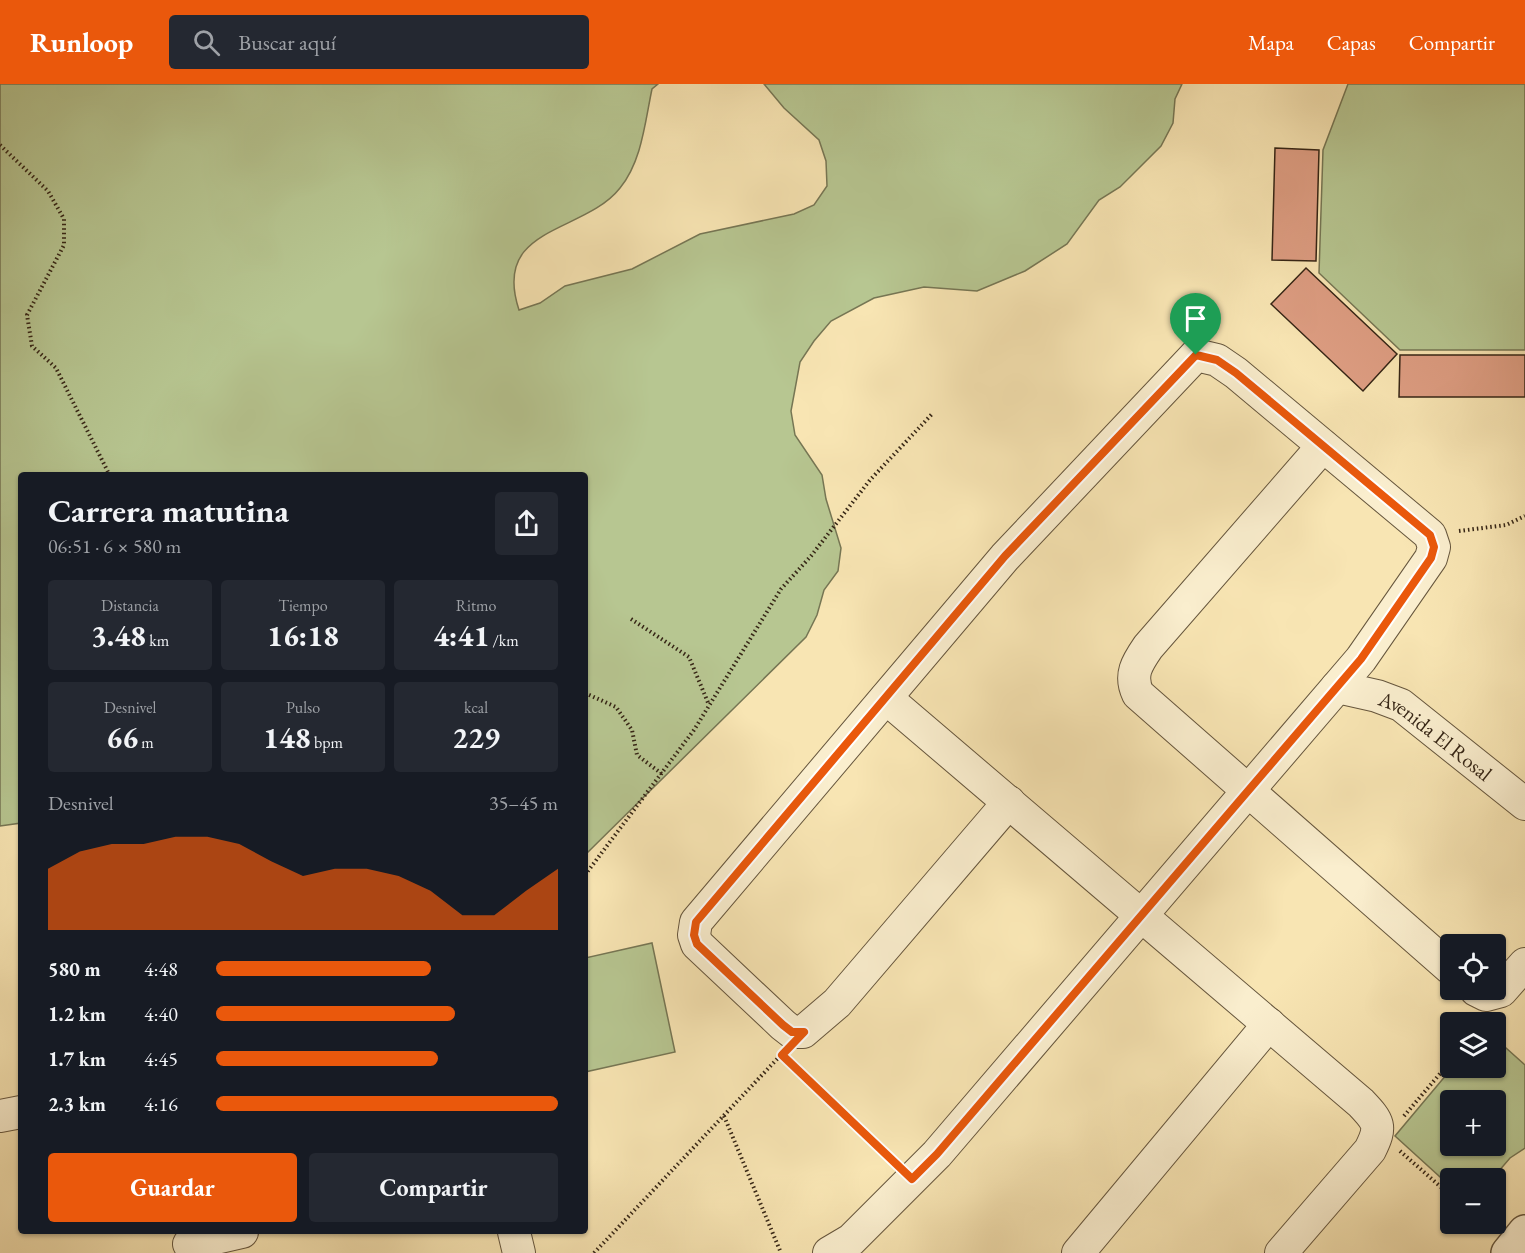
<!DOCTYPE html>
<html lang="es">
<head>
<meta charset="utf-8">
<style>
	:root { --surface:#171b24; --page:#242831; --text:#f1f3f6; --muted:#9ea1a6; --accent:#ea580c }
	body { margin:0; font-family:"EB Garamond",serif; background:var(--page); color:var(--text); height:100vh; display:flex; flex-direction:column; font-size:22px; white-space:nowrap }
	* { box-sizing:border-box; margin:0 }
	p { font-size:20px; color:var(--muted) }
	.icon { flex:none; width:33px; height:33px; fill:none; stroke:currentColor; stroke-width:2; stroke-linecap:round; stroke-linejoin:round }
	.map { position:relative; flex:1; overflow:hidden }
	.side { position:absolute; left:18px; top:388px; width:570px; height:762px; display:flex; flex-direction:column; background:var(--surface); border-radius:6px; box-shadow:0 2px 4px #0004 }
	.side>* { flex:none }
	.controls { position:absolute; left:1440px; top:850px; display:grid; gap:12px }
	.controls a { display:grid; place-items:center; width:66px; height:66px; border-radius:6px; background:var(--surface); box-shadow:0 2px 4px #0004; font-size:30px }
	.pin { position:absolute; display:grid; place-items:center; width:51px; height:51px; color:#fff; margin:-62px -26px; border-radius:50% 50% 50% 0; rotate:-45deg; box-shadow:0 0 6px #0007 }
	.pin .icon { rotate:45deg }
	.round { display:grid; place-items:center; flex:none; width:63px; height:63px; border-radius:6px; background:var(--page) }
	.overview { display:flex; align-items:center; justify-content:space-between; height:102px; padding:0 30px }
	h1 { font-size:33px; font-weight:700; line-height:45px }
	.figures { display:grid; grid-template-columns:repeat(3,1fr); gap:9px; height:102px; padding:6px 30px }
	.figures div { display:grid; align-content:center; border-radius:6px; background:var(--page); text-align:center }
	.figures b { font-size:30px; font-weight:700 }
	.figures small { font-size:16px; font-weight:400 }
	.figures p { font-size:16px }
	.chart { height:168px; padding:12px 30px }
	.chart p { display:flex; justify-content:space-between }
	.chart svg { width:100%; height:108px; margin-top:6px; fill:var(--accent); opacity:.7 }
	.action { display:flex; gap:12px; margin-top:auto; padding:12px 30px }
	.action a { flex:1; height:69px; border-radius:6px; background:var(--accent); color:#fff; font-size:24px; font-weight:700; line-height:69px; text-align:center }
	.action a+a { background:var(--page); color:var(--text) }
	ul { padding:0 30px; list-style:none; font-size:20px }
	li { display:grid; grid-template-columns:96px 72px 1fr; align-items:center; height:45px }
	li i { height:15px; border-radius:8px; background:var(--accent) }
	header { display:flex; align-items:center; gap:36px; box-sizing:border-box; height:84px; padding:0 30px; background:var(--accent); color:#fff }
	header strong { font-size:28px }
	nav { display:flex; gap:33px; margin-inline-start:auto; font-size:21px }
	.search { width:420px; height:54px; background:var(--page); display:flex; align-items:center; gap:15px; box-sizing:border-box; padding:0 21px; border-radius:6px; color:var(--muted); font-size:22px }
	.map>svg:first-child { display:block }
	.green { fill:#b7c691; stroke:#767654; stroke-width:1.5; fill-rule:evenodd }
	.building { fill:#dd9d82; stroke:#362616; stroke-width:1.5 }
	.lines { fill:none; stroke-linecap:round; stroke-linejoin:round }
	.minor-casing { stroke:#66563d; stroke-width:34 }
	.tertiary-casing { stroke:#66563d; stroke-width:36 }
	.path { stroke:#362616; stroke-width:4; stroke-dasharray:1.5 3; stroke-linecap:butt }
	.minor { stroke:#faeece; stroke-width:32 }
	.tertiary { stroke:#faeece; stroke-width:33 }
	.route-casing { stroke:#fff; stroke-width:12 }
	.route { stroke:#ea580c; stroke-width:8 }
	.labels { text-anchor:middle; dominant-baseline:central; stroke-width:4.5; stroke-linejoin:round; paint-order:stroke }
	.street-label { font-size:21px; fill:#362616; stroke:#faeece }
</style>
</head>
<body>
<header>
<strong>Runloop</strong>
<div class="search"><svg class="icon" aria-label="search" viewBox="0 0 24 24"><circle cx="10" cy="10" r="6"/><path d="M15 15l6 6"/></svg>Buscar aquí</div>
<nav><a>Mapa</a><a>Capas</a><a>Compartir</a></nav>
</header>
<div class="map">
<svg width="1525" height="1169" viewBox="0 0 1525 1169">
	<rect width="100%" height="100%" fill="#f8e5b3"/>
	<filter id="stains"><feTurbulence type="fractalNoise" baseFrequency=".00333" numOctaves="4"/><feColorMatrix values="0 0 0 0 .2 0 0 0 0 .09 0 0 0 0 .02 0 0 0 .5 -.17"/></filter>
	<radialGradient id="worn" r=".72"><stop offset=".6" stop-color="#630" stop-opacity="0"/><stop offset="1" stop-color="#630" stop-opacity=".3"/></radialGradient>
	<path class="green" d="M 0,0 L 658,0 L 652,5 C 645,38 642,77 620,104 C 584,150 491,141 519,226 L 540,219 L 565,202 L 632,185 L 700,150 L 794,130 L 814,121 L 827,102 L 826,77 L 819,56 L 784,24 L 764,0 L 1182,0 L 1175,15 L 1173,39 L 1161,62 L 1120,103 L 1099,116 L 1067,160 L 1025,187 L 977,207 L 924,203 L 874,214 L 831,237 L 814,257 L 800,278 L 791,327 L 795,351 L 822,391 L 826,415 L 841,464 L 838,487 L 824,506 L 817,531 L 806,553 L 585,771 L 585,392 L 21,392 L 21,739 L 0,742 Z
		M 1348,0 L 1525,0 L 1525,266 L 1400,266 L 1319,189 L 1323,66 Z
		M 652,859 L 675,968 L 585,988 L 585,874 Z
		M 1496,955 L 1525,981 L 1525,1064 L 1510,1074 L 1492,1095 L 1450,1095 L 1450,1102 L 1395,1052 L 1452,984 L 1496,984 ZM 1450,1017 L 1496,1017 L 1496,1062 L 1450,1062 Z"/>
	<path class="building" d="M 1275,64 L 1319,66 L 1316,177 L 1272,176 Z
		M 1306,184 L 1397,270 L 1363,307 L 1271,220 Z
		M 1400,271 L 1525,271 L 1525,313 L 1399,313 Z"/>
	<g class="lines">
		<defs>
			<g id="minor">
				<path d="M 1323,362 L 1148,563 C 1137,579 1129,591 1138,610 L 1450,884"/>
				<path id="s1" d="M 1337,603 L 1377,612 L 1401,621 L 1525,720"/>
				<path d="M 886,614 L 1361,1019 C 1379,1038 1382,1042 1370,1066 L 1281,1169"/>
				<path d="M 1476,906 L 1486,911 L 1501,907 L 1525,880"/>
				<path d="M 0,1032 L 21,1028"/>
				<path d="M 514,1148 L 519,1169"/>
				<path d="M 189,1160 L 242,1148"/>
				<path d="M 829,1169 L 851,1156 L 937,1070 L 1361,575 L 1431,474 L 1434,463 L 1430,451 L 1236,289 L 1217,276 L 1196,271 L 1005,473 L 696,838 L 694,851 L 697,860 L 783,941 L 792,948 L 803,948 L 837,919 L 1009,718"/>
				<path d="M 1078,1169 L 1269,940"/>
			</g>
			<path id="tertiary" d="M 1508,1169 L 1525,1148"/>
		</defs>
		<use href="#minor" class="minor-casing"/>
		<use href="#tertiary" class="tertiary-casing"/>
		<path class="path" d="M 0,61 L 48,107 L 64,135 L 64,161 L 27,231 L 32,262 L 56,284 L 110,392
			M 1459,447 L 1506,441 L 1525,432
			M 631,535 L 689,573 L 709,621
			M 585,609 L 616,623 L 632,646 L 637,671 L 662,690
			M 585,791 L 694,646 L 781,505 L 811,472 L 870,396 L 932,330
			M 789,977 L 892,1076
			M 724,1032 L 781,1169
			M 1404,1032 L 1450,978
			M 1400,1067 L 1450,1111
			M 594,1169 L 779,973"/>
		<use href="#minor" class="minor"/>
		<use href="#tertiary" class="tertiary"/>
	</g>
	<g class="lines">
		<defs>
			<path id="route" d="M 1196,271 L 1217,276 L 1236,289 L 1430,451 L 1434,463 L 1431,474 L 1361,575 L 937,1070 L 912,1095 L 782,971 L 804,948 L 792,948 L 783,941 L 697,860 L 694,851 L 696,838 L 1005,472 Z"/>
		</defs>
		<use href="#route" class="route-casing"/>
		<use href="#route" class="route"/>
	</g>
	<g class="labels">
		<g class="street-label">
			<text stroke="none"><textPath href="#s1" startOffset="112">Avenida El Rosal</textPath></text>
		</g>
	</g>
	<rect width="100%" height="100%" filter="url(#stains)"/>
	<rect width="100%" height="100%" fill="url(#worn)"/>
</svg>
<div class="controls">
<a><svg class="icon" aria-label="locate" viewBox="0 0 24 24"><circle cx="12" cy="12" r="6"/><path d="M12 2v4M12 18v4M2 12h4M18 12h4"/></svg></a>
<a><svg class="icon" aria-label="layers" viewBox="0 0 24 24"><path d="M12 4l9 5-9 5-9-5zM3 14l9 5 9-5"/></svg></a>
<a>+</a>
<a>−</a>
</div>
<div class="pin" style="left:1196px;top:271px;background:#1e9e55"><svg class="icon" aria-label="arrive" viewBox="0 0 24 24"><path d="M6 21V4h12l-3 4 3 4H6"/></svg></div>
<section class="side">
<div class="overview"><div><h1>Carrera matutina</h1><p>06:51 · 6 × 580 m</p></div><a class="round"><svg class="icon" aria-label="share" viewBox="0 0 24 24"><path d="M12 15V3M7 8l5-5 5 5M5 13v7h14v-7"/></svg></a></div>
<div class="figures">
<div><p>Distancia</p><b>3.48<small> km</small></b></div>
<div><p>Tiempo</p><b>16:18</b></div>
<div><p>Ritmo</p><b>4:41<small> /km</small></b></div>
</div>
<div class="figures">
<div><p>Desnivel</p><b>66<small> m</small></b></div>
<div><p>Pulso</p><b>148<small> bpm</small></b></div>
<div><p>kcal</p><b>229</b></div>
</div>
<div class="chart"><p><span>Desnivel</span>35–45 m</p>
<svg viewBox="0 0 160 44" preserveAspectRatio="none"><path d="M0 44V19L10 12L20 9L30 9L40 6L50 6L60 9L70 16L80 22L90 19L100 19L110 22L120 28L130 38L140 38L150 28L160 19V44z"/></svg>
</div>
<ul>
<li><b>580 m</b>4:48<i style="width:63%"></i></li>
<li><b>1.2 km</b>4:40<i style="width:70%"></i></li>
<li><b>1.7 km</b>4:45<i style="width:65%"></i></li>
<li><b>2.3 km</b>4:16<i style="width:100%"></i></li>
</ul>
<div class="action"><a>Guardar</a><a>Compartir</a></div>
</section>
</div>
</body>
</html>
